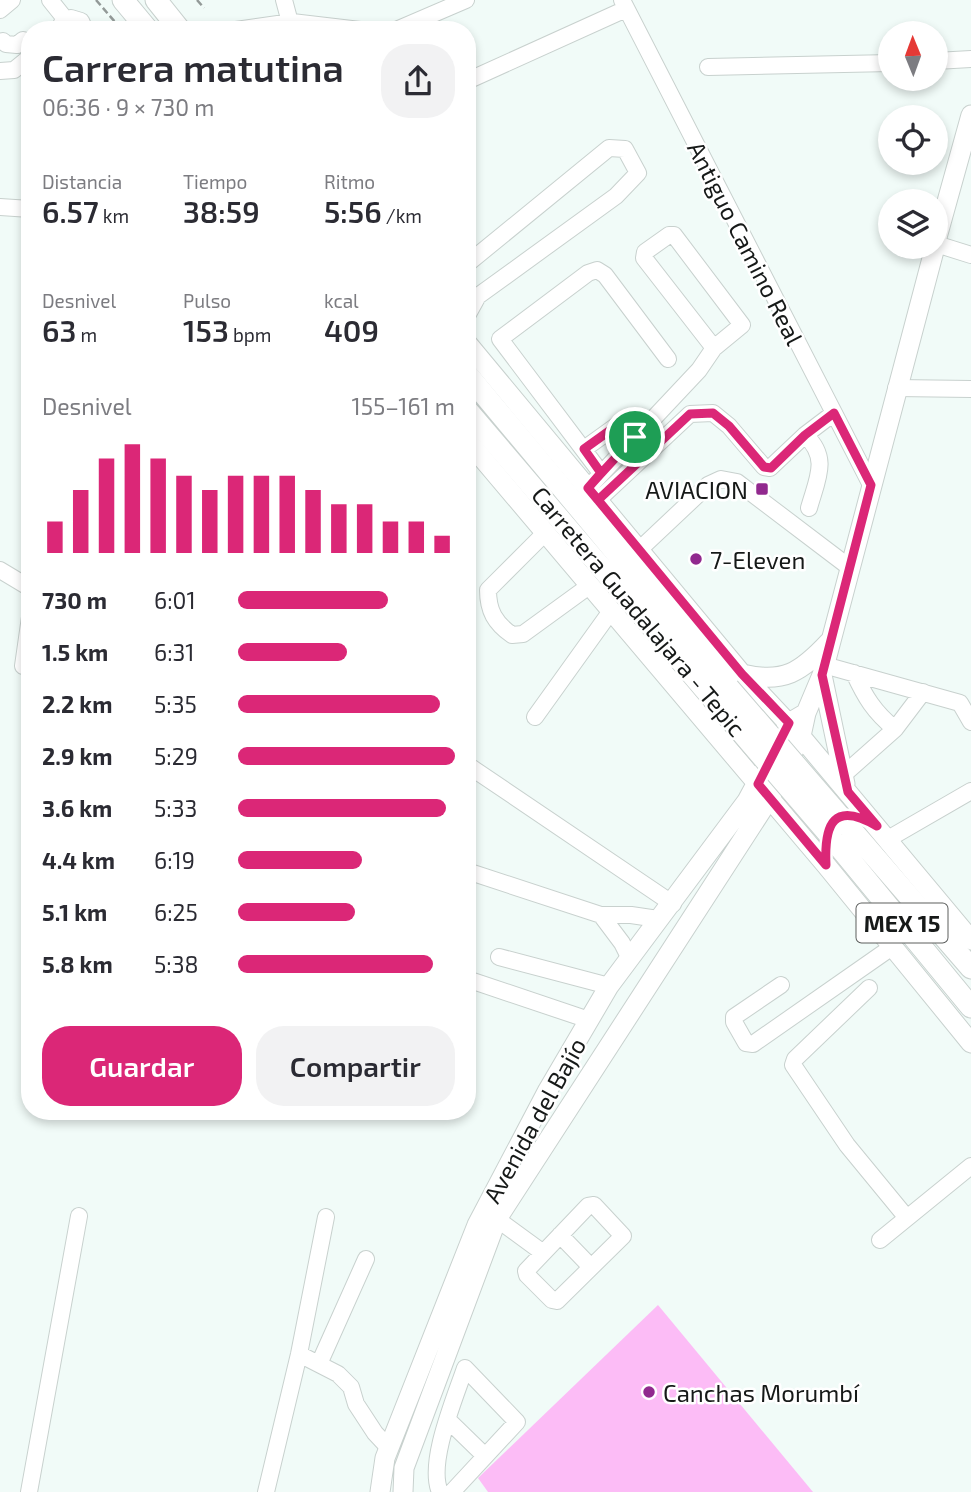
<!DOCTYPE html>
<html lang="es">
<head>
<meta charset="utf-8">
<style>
	:root { --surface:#fff; --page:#f2f2f3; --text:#2b2b33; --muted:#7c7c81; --accent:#db2777 }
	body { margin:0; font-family:"Exo 2",sans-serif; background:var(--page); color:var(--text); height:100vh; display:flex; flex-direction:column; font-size:26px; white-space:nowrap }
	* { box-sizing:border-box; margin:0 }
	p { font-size:23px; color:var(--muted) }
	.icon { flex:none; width:38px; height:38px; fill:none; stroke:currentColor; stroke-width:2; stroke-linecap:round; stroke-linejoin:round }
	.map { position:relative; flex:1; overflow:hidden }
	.panel { position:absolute; left:21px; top:21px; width:455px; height:1099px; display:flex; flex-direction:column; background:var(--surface); border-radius:28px; box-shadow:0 4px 10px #0003 }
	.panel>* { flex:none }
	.needle { width:46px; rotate:359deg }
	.tools { position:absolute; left:878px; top:21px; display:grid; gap:14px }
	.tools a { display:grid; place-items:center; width:70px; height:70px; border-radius:50%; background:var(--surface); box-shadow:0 4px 10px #0003; font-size:35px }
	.pin { position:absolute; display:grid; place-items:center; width:60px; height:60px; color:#fff; margin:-30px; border:4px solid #fff; border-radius:50%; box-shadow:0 2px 7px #0007 }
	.round { display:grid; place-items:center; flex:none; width:74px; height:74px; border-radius:28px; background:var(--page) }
	.summary { display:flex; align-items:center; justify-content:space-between; height:119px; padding:0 21px }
	h1 { font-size:38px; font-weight:600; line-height:52px }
	.figures { display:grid; grid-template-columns:repeat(3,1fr); gap:10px; height:119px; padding:7px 21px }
	.figures div { display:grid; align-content:center }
	.figures b { font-size:30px; font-weight:600 }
	.figures small { font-size:19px; font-weight:400 }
	.figures p { font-size:19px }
	.chart { height:196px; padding:14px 21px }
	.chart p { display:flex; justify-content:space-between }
	.chart svg { width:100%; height:126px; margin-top:7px; stroke:var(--accent); stroke-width:6 }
	.button { display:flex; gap:14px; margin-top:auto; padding:14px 21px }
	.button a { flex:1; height:80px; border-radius:28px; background:var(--accent); color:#fff; font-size:28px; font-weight:600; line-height:80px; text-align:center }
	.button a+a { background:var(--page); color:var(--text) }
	ul { padding:0 21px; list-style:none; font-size:23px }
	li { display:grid; grid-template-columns:112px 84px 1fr; align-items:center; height:52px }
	li i { height:18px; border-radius:9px; background:var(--accent) }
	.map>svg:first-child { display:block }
	.green { fill:#fcbcf6 }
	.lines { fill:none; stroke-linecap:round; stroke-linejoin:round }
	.minor-casing { stroke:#c8d1ce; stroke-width:18 }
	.major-casing { stroke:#c8d1ce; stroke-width:21 }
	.highway-casing { stroke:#c8d1ce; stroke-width:23 }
	.path { stroke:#939a98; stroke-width:2.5; stroke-dasharray:7 3.5; stroke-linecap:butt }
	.minor { stroke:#fff; stroke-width:16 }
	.major { stroke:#fff; stroke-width:19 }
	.highway { stroke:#fff; stroke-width:21 }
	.highway-bridge-casing { stroke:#c8d1ce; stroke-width:23; stroke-linecap:butt }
	.highway-bridge { stroke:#fff; stroke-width:21 }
	.route-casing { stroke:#fff; stroke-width:14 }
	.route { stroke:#db2777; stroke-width:9 }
	.poi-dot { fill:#91298e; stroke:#fff; stroke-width:2.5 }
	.labels { text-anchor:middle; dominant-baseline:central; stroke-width:5; stroke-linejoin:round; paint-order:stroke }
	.shield { fill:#fff; stroke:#5c5e5d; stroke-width:2 }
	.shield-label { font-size:23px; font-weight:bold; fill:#161918 }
	.street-label { font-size:24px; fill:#161918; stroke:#fff }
	.poi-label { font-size:24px; fill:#161918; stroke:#fff; text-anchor:start }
</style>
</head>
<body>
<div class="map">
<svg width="971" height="1492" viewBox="0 0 971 1492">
	<rect width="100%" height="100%" fill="#f1fbf8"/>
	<path class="green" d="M 658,1305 L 813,1492 L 488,1492 L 478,1478 Z"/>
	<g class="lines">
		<defs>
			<path id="minor" d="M 50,0 L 66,20
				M 284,0 L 292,30
				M 622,0 L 871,485
				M 0,10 L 12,0
				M 59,30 L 62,23 L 71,18 L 81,21 L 85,30
				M 236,30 L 292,22 L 360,30
				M 396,30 L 466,0
				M 3,41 L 6,44 L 17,45 L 23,40 L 30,46
				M 936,61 L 971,59
				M 708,67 L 891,63
				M 0,71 L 14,70 L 30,57
				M 467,81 L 626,9
				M 0,207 L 30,209
				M 936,244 L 971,255
				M 467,264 L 609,148 L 625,149 L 638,173 L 616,196 L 478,296 L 467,316
				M 896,388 L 971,389
				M 805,435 C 830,458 817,479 809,508
				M 584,449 L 623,421 L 635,437
				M 601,473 L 500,339 L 588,273 L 597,270 L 605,275 L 668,359
				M 588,488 L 699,370 L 714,348 L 742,325 L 674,235 L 669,235 L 645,252 L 644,258 L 714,348
				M 598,500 L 690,414 L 713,413 L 729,426 L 764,467 L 770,468 L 805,435 L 834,413
				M 545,533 L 488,590 C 488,611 495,623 512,635 L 523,634 L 589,586
				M 639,550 L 708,485 L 721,479 L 737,482 L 849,567
				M 0,570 L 30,588
				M 824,665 L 960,703 L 971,722
				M 23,666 L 30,617
				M 535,717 L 611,611
				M 895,729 L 923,692
				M 472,768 L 673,904
				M 842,776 L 895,729 C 874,712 865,697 854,673
				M 888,839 L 971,791
				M 467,871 L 601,915 L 631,915 L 658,919
				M 601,915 L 622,943 L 630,959
				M 499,957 L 609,986
				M 467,979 L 589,1020
				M 781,985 L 734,1017 L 734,1022 L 746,1043 L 753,1044 L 892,947
				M 869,988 L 795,1059 L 793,1065 L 847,1145 L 907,1218
				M 594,1205 L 623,1236 L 557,1301 L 552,1300 L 527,1275 L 526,1271 L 588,1206 Z
				M 497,1219 L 542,1252
				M 560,1235 L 591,1267
				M 880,1240 L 971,1166
				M 299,1354 L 338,1374 L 351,1387 L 356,1404 L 375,1433 L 389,1448
				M 319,1364 L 366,1259
				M 448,1420 L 485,1456
				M 29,1492 L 79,1216
				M 266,1492 L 299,1354 L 326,1217
				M 440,1492 C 427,1463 455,1398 465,1368 L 517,1422 L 452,1492"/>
			<path id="major" d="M 936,241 L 971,115
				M 467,343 L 742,674 L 803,739 L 971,940
				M 467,440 L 826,865 L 971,1043
				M 822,675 L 845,784
				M 742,677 L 742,674 C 784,684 801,672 829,642
				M 380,1492 L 385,1458 L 477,1225 L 548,1090 L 609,986 L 747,801 L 789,723 L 806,713
				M 403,1492 L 404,1468 L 497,1219 L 769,799 L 801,736 L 806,713 L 822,675 L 935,247"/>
			<path id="highway" d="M 123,0 L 148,30
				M 156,0 L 180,30
				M 467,374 L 729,688
				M 467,410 L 713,699
				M 850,828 L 971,968
				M 832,838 L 971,1007"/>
		</defs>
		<use href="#minor" class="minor-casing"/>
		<use href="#major" class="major-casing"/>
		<use href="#highway" class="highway-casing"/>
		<path class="path" d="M 96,0 L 122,30
			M 197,0 L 204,8"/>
		<use href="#minor" class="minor"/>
		<use href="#major" class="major"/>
		<use href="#highway" class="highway"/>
		<defs>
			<path id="highway-bridge" d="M 729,688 L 850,828
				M 713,699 L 832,838"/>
		</defs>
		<use href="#highway-bridge" class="highway-bridge-casing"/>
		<use href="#highway-bridge" class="highway-bridge"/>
	</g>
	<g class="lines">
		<defs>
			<path id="route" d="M 635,437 C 619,454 603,471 588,488 L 742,674 L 789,723 L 758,784 L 826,865 C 824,823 834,801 877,826 L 848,792 L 822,675 L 871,485 L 834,413 L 805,435 L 771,468 L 764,467 L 729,426 L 713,413 L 690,414 L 598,500 L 588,488 L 601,473 L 584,449 L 623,421 L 635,437"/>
		</defs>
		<use href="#route" class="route-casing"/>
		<use href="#route" class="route"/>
	</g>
	<g class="poi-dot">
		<rect x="755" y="482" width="14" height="14" rx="3.5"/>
		<circle cx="696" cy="559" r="7"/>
		<circle cx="649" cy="1392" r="7"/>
	</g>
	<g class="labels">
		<rect class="shield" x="856.5" y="903.5" width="91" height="39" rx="5"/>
		<g class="shield-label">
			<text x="902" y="923">MEX 15</text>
		</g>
		<g class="street-label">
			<text transform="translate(746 243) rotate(63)">Antiguo Camino Real</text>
			<text transform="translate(639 611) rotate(50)">Carretera Guadalajara - Tepic</text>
			<text transform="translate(534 1120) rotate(-61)">Avenida del Bajío</text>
		</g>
		<g class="poi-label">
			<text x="748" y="489" text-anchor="end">AVIACION</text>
			<text x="710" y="559">7-Eleven</text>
			<text x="663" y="1392">Canchas Morumbí</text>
		</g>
	</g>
</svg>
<div class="tools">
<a><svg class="needle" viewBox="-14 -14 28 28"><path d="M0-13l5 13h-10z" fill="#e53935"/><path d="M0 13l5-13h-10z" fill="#7c7c81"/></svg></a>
<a><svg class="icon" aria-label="locate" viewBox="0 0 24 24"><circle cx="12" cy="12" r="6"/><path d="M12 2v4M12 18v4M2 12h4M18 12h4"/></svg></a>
<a><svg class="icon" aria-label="layers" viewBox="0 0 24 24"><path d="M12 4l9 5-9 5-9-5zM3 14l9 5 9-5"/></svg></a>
</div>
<div class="pin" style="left:635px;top:437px;background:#1e9e55"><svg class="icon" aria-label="arrive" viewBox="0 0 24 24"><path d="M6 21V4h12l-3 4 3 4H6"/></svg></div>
<section class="panel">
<div class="summary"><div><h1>Carrera matutina</h1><p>06:36 · 9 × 730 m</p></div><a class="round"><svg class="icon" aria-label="share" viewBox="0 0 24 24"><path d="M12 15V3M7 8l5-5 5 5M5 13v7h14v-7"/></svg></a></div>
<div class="figures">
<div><p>Distancia</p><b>6.57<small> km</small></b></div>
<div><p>Tiempo</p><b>38:59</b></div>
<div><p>Ritmo</p><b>5:56<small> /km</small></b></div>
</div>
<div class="figures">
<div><p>Desnivel</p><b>63<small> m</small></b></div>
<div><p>Pulso</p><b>153<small> bpm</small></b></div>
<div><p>kcal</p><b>409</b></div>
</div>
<div class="chart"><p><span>Desnivel</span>155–161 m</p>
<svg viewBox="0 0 160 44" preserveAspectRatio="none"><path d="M5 44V33M15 44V22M25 44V11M35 44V6M45 44V11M55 44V17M65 44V22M75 44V17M85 44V17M95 44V17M105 44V22M115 44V27M125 44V27M135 44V33M145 44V33M155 44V38"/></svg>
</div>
<ul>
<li><b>730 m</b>6:01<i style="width:69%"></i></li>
<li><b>1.5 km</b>6:31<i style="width:50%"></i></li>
<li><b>2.2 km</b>5:35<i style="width:93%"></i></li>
<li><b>2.9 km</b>5:29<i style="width:100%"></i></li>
<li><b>3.6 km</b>5:33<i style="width:96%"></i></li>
<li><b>4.4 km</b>6:19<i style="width:57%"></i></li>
<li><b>5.1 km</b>6:25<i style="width:54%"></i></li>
<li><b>5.8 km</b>5:38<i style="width:90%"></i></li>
</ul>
<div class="button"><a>Guardar</a><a>Compartir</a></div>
</section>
</div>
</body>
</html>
